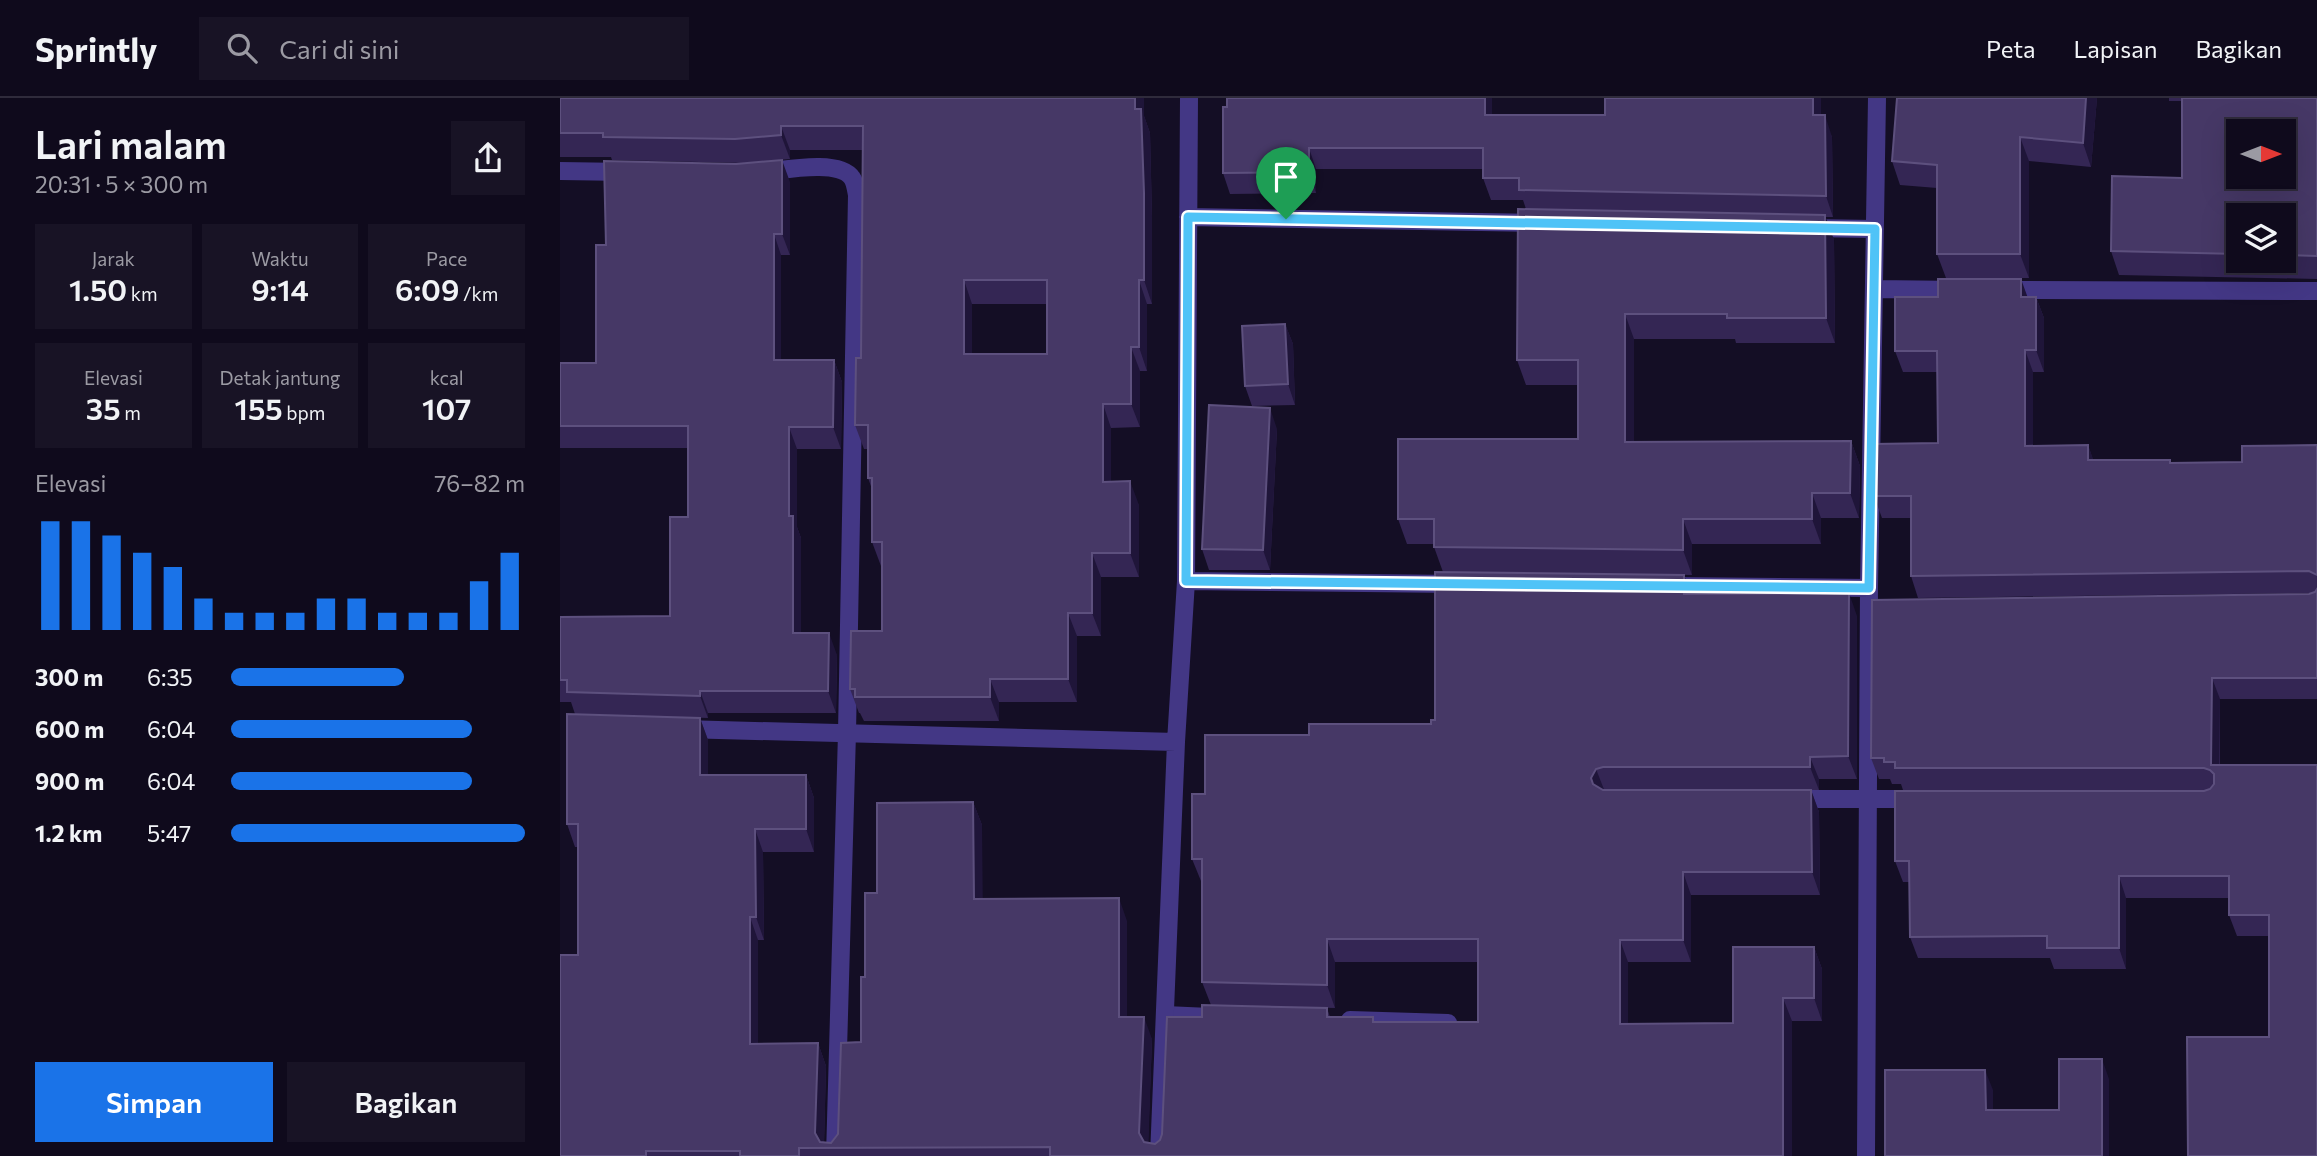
<!DOCTYPE html>
<html lang="id">
<head>
<meta charset="utf-8">
<style>
	:root { --surface:#0f0a1c; --page:#181325; --text:#f1f3f6; --muted:#9b9aa3; --line:#2f2b3b; --accent:#1a73e8 }
	body { margin:0; font-family:Commissioner,sans-serif; background:var(--page); color:var(--text); height:100vh; display:flex; flex-direction:column; font-size:26px; white-space:nowrap }
	* { box-sizing:border-box; margin:0 }
	p { font-size:23px; color:var(--muted) }
	.icon { flex:none; width:38px; height:38px; fill:none; stroke:currentColor; stroke-width:2; stroke-linecap:round; stroke-linejoin:round }
	.map { position:relative; flex:1; overflow:hidden }
	.sheet { display:flex; flex-direction:column; background:var(--surface); width:560px }
	.sheet>* { flex:none }
	.needle { width:46px; rotate:90deg }
	.controls { position:absolute; left:1666px; top:21px; display:grid; gap:14px }
	.controls a { display:grid; place-items:center; width:70px; height:70px; border-radius:0px; background:var(--surface); box-shadow:0 7px 28px #0002,0 0 0 2px var(--line); font-size:35px }
	.pin { position:absolute; display:grid; place-items:center; width:60px; height:60px; color:#fff; margin:-72px -30px; border-radius:50% 50% 50% 0; rotate:-45deg; box-shadow:0 0 7px #0007 }
	.pin .icon { rotate:45deg }
	.round { display:grid; place-items:center; flex:none; width:74px; height:74px; border-radius:0px; background:var(--page) }
	.headline { display:flex; align-items:center; justify-content:space-between; height:119px; padding:0 35px }
	h1 { font-size:38px; font-weight:600; line-height:52px }
	.metrics { display:grid; grid-template-columns:repeat(3,1fr); gap:10px; height:119px; padding:7px 35px }
	.metrics div { display:grid; align-content:center; border-radius:0px; background:var(--page); text-align:center }
	.metrics b { font-size:30px; font-weight:600 }
	.metrics small { font-size:19px; font-weight:400 }
	.metrics p { font-size:19px }
	.chart { height:196px; padding:14px 35px }
	.chart p { display:flex; justify-content:space-between }
	.chart svg { width:100%; height:126px; margin-top:7px; stroke:var(--accent); stroke-width:6 }
	.primary-button { display:flex; gap:14px; margin-top:auto; padding:14px 35px }
	.primary-button a { flex:1; height:80px; border-radius:0px; background:var(--accent); color:#fff; font-size:28px; font-weight:600; line-height:80px; text-align:center }
	.primary-button a+a { background:var(--page); color:var(--text) }
	ul { padding:0 35px; list-style:none; font-size:23px }
	li { display:grid; grid-template-columns:112px 84px 1fr; align-items:center; height:52px }
	li i { height:18px; border-radius:9px; background:var(--accent) }
	header { display:flex; align-items:center; gap:42px; box-sizing:border-box; height:98px; padding:0 35px; background:var(--surface); border-bottom:2px solid var(--line) }
	header strong { font-size:33px }
	nav { display:flex; gap:38px; margin-inline-start:auto; font-size:24px }
	.search { width:490px; height:63px; background:var(--page); display:flex; align-items:center; gap:18px; box-sizing:border-box; padding:0 24px; border-radius:0px; color:var(--muted); font-size:26px }
	main { display:flex; flex:1; min-height:0 }
	.map>svg:first-child { display:block }
	.lines { fill:none; stroke-linecap:round; stroke-linejoin:round }
	.lane { stroke:#433785; stroke-width:18 }
	.street { stroke:#433785; stroke-width:18 }
	.wall { fill:#342654; fill-rule:evenodd }
	.shaded-wall { fill:#1f1539 }
	.building { fill:#463866; stroke:#5d507e; stroke-width:2; fill-rule:evenodd }
	.route-casing { stroke:#fff; stroke-width:14 }
	.route { stroke:#4fc3f7; stroke-width:9 }
</style>
</head>
<body>
<header>
<strong>Sprintly</strong>
<div class="search"><svg class="icon" aria-label="search" viewBox="0 0 24 24"><circle cx="10" cy="10" r="6"/><path d="M15 15l6 6"/></svg>Cari di sini</div>
<nav><a>Peta</a><a>Lapisan</a><a>Bagikan</a></nav>
</header>
<main>
<section class="sheet">
<div class="headline"><div><h1>Lari malam</h1><p>20:31 · 5 × 300 m</p></div><a class="round"><svg class="icon" aria-label="share" viewBox="0 0 24 24"><path d="M12 15V3M7 8l5-5 5 5M5 13v7h14v-7"/></svg></a></div>
<div class="metrics">
<div><p>Jarak</p><b>1.50<small> km</small></b></div>
<div><p>Waktu</p><b>9:14</b></div>
<div><p>Pace</p><b>6:09<small> /km</small></b></div>
</div>
<div class="metrics">
<div><p>Elevasi</p><b>35<small> m</small></b></div>
<div><p>Detak jantung</p><b>155<small> bpm</small></b></div>
<div><p>kcal</p><b>107</b></div>
</div>
<div class="chart"><p><span>Elevasi</span>76–82 m</p>
<svg viewBox="0 0 160 44" preserveAspectRatio="none"><path d="M5 44V6M15 44V6M25 44V11M35 44V17M45 44V22M55 44V33M65 44V38M75 44V38M85 44V38M95 44V33M105 44V33M115 44V38M125 44V38M135 44V38M145 44V27M155 44V17"/></svg>
</div>
<ul>
<li><b>300 m</b>6:35<i style="width:59%"></i></li>
<li><b>600 m</b>6:04<i style="width:82%"></i></li>
<li><b>900 m</b>6:04<i style="width:82%"></i></li>
<li><b>1.2 km</b>5:47<i style="width:100%"></i></li>
</ul>
<div class="primary-button"><a>Simpan</a><a>Bagikan</a></div>
</section>
<div class="map">
<svg width="1757" height="1058" viewBox="0 0 1757 1058">
	<rect width="100%" height="100%" fill="#140e25"/>
	<g class="lines">
		<path class="lane" d="M 605,917 L 650,919
			M 790,922 L 888,925"/>
		<path class="street" d="M 0,73 L 67,74
			M 204,74 C 225,72 279,61 292,80 C 295,84 296,92 297,97 L 287,635 L 275,1058
			M 628,119 L 979,125
			M 1248,130 L 1315,131
			M 1315,191 L 1400,192
			M 1442,192 L 1757,193
			M 626,483 L 896,486
			M 1106,488 L 1309,490
			M 122,631 L 616,644
			M 1232,701 L 1358,701
			M 599,1058 L 616,644 L 626,483 L 629,0
			M 1306,1058 L 1309,490 L 1317,0"/>
	</g>
	<path class="wall" d="M 0,0 L 584,0 L 584,18 L 590,35 L 592,119 L 592,206 L 587,206 L 587,273 L 580,273 L 580,329 L 551,330 L 551,384 L 579,407 L 579,479 L 541,479 L 541,538 L 517,538 L 517,604 L 439,604 L 439,623 L 304,623 L 300,615 L 299,615 L 290,591 L 322,533 L 322,468 L 321,468 L 312,444 L 312,391 L 308,380 L 308,351 L 304,351 L 295,327 L 301,260 L 303,52 L 230,52 L 230,61 L 184,65 L 52,62 L 51,59 L 0,59 ZM 412,206 L 487,206 L 487,256 L 412,256 Z
		M 932,0 L 932,17 L 1045,17 L 1261,0 L 1261,17 L 1272,39 L 1273,119 L 1265,119 L 1274,142 L 1275,245 L 1176,245 L 1175,241 L 1074,241 L 1074,344 L 1291,343 L 1300,368 L 1299,420 L 1261,420 L 1261,446 L 1132,446 L 1132,477 L 883,474 L 874,449 L 874,446 L 847,446 L 838,421 L 1018,341 L 1018,287 L 966,287 L 957,262 L 966,111 L 963,102 L 931,102 L 923,80 L 923,71 L 756,71 L 756,95 L 670,96 L 663,75 L 667,9 Z
		M 1337,0 L 1537,0 L 1531,69 L 1469,63 L 1469,180 L 1386,180 L 1377,156 L 1377,90 L 1340,87 L 1332,63 Z
		M 1609,0 L 1757,0 L 1757,181 L 1559,177 L 1551,153 L 1622,80 L 1622,3 L 1609,3 ZM 1678,117 L 1724,117 L 1724,163 L 1678,163 Z
		M 230,84 L 230,157 L 221,157 L 221,262 L 274,262 L 282,284 L 281,351 L 237,351 L 237,429 L 241,440 L 241,535 L 277,557 L 276,615 L 148,615 L 148,620 L 15,616 L 11,604 L 0,604 L 0,519 L 110,518 L 128,419 L 128,350 L 0,350 L 0,265 L 36,265 L 46,147 Z
		M 1378,199 L 1476,199 L 1484,220 L 1484,274 L 1473,274 L 1473,348 L 1528,347 L 1533,362 L 1611,365 L 1682,364 L 1757,347 L 1757,601 L 1660,601 L 1660,667 L 1757,667 L 1709,939 L 1709,838 L 1677,838 L 1669,817 L 1669,800 L 1566,800 L 1566,871 L 1494,871 L 1490,860 L 1358,860 L 1350,839 L 1349,784 L 1343,784 L 1335,763 L 1648,692 L 1343,692 L 1341,686 L 1332,686 L 1330,681 L 1319,681 L 1311,660 L 1753,495 L 1358,500 L 1351,478 L 1351,420 L 1322,420 L 1314,398 L 1378,345 L 1377,274 L 1343,274 L 1335,253 Z
		M 725,226 L 733,246 L 735,307 L 692,308 L 685,288 Z
		M 717,331 L 710,472 L 649,472 L 642,451 Z
		M 1124,477 L 1131,496 L 1297,518 L 1297,681 L 1259,681 L 1259,692 L 1251,692 L 1259,714 L 1260,797 L 1131,797 L 1131,864 L 1068,864 L 1068,926 L 1173,925 L 1254,849 L 1262,871 L 1262,923 L 1232,923 L 1232,1058 L 0,1058 L 18,857 L 18,749 L 15,749 L 7,726 L 140,620 L 148,642 L 148,677 L 246,677 L 254,700 L 254,754 L 203,754 L 204,842 L 198,842 L 198,946 L 258,945 L 266,968 L 264,1045 L 271,1045 L 278,1036 L 301,944 L 305,879 L 317,795 L 413,704 L 422,727 L 422,801 L 567,823 L 567,919 L 592,941 L 588,1045 L 595,1046 L 600,1042 L 642,919 L 767,910 L 770,919 L 815,924 L 918,924 L 918,864 L 775,864 L 775,910 L 651,907 L 642,884 L 642,783 L 641,783 L 632,761 L 645,696 L 749,637 L 871,626 L 875,622 Z"/>
	<path class="shaded-wall" d="M 575,0 L 584,0 L 584,18 L 590,35 L 592,119 L 592,206 L 584,182 Z
		M 925,0 L 932,0 L 932,39 L 925,17 Z
		M 1253,0 L 1261,0 L 1261,39 L 1253,17 Z
		M 1526,0 L 1537,0 L 1531,69 L 1523,45 Z
		M 1265,17 L 1272,39 L 1273,119 L 1266,98 Z
		M 221,28 L 230,52 L 230,61 L 221,37 Z
		M 1460,39 L 1469,63 L 1469,180 L 1460,156 Z
		M 749,50 L 756,71 L 756,95 L 749,74 Z
		M 222,62 L 230,84 L 230,157 L 222,136 Z
		M 1265,117 L 1274,142 L 1275,245 L 1266,220 Z
		M 214,136 L 221,157 L 221,284 L 214,262 Z
		M 1461,181 L 1469,203 L 1461,199 Z
		M 404,182 L 412,206 L 412,280 L 404,256 Z
		M 579,182 L 587,206 L 587,273 L 579,249 Z
		M 1476,199 L 1484,220 L 1484,274 L 1476,252 Z
		M 1065,216 L 1074,241 L 1074,369 L 1065,344 Z
		M 725,226 L 733,246 L 735,307 L 728,286 Z
		M 571,249 L 580,273 L 580,329 L 571,306 Z
		M 1465,252 L 1473,274 L 1473,369 L 1465,348 Z
		M 274,262 L 282,284 L 281,351 L 273,329 Z
		M 543,306 L 551,330 L 551,407 L 543,384 Z
		M 710,310 L 717,331 L 710,472 L 703,452 Z
		M 229,329 L 237,351 L 237,429 L 241,440 L 241,557 L 233,535 L 229,418 Z
		M 1291,343 L 1300,368 L 1299,420 L 1290,395 Z
		M 1528,347 L 1536,369 L 1528,362 Z
		M 570,383 L 579,407 L 579,479 L 570,455 Z
		M 1252,395 L 1261,420 L 1261,446 L 1252,421 Z
		M 1123,421 L 1132,446 L 1132,477 L 1123,452 Z
		M 532,455 L 541,479 L 541,538 L 532,515 Z
		M 1124,477 L 1132,500 L 1124,496 Z
		M 1289,495 L 1297,518 L 1297,681 L 1288,658 Z
		M 508,515 L 517,538 L 517,604 L 508,581 Z
		M 269,535 L 277,557 L 276,615 L 268,593 Z
		M 1652,580 L 1660,601 L 1659,688 L 1651,667 Z
		M 430,581 L 439,604 L 439,623 L 430,599 Z
		M 140,593 L 148,615 L 148,620 L 140,598 Z
		M 140,620 L 148,642 L 148,700 L 140,677 Z
		M 1250,659 L 1259,681 L 1259,692 L 1250,669 Z
		M 1036,671 L 1045,694 L 1042,709 L 1031,680 Z
		M 246,677 L 254,700 L 254,754 L 246,731 Z
		M 1251,692 L 1259,714 L 1260,797 L 1252,774 Z
		M 413,704 L 422,727 L 423,824 L 414,801 Z
		M 195,731 L 203,754 L 204,842 L 196,819 Z
		M 1123,774 L 1131,797 L 1131,864 L 1123,842 Z
		M 1559,778 L 1566,800 L 1566,871 L 1559,850 Z
		M 559,800 L 567,823 L 567,941 L 559,919 Z
		M 190,819 L 198,842 L 198,969 L 190,946 Z
		M 767,841 L 775,864 L 775,910 L 767,887 Z
		M 1060,842 L 1068,864 L 1068,949 L 1060,926 Z
		M 1254,849 L 1262,871 L 1262,923 L 1254,900 Z
		M 1223,900 L 1232,923 L 1232,1058 L 1223,1058 Z
		M 584,919 L 592,941 L 588,1058 L 579,1035 Z
		M 258,945 L 266,968 L 264,1050 L 255,1035 Z
		M 1542,961 L 1549,981 L 1549,1058 L 1542,1058 Z
		M 1425,972 L 1433,992 L 1433,1033 L 1426,1012 Z"/>
	<path class="building" d="M 0,0 L 575,0 L 575,11 L 581,11 L 584,95 L 584,182 L 579,182 L 579,249 L 571,249 L 571,306 L 543,306 L 543,384 L 570,383 L 570,455 L 532,455 L 532,515 L 508,515 L 508,581 L 430,581 L 430,599 L 295,599 L 295,591 L 290,591 L 291,533 L 322,533 L 322,444 L 312,444 L 312,380 L 308,380 L 308,327 L 295,327 L 296,260 L 301,260 L 303,28 L 221,28 L 221,37 L 175,41 L 43,39 L 43,35 L 0,35 ZM 404,182 L 487,182 L 487,256 L 404,256 Z
		M 667,0 L 925,0 L 925,17 L 1045,17 L 1045,0 L 1253,0 L 1253,17 L 1265,17 L 1266,98 L 959,92 L 959,80 L 923,80 L 923,50 L 749,50 L 749,74 L 663,75 L 663,9 L 667,9 Z
		M 1337,0 L 1526,0 L 1523,45 L 1460,39 L 1460,156 L 1377,156 L 1377,67 L 1332,63 Z
		M 1622,0 L 1757,0 L 1757,158 L 1724,157 L 1724,117 L 1678,117 L 1678,156 L 1551,153 L 1552,78 L 1622,80 ZM 1678,33 L 1724,33 L 1724,79 L 1678,79 Z
		M 222,62 L 222,136 L 214,136 L 214,262 L 274,262 L 273,329 L 229,329 L 229,418 L 233,418 L 233,535 L 269,535 L 268,593 L 140,593 L 140,598 L 7,594 L 7,582 L 0,582 L 0,519 L 110,518 L 110,419 L 128,419 L 128,328 L 0,328 L 0,265 L 36,265 L 36,147 L 46,147 L 44,63 L 176,66 Z
		M 958,111 L 1265,117 L 1266,220 L 1167,220 L 1167,216 L 1065,216 L 1065,344 L 1291,343 L 1290,395 L 1252,395 L 1252,421 L 1123,421 L 1123,452 L 874,449 L 874,421 L 838,421 L 838,341 L 1018,341 L 1018,262 L 957,262 Z
		M 1378,181 L 1461,181 L 1461,199 L 1476,199 L 1476,252 L 1465,252 L 1465,348 L 1528,347 L 1528,362 L 1610,362 L 1610,365 L 1682,364 L 1682,348 L 1757,347 L 1757,477 L 1749,473 L 1351,478 L 1351,398 L 1314,398 L 1314,346 L 1378,345 L 1377,253 L 1335,253 L 1335,199 L 1378,199 Z
		M 725,226 L 728,286 L 685,288 L 682,228 Z
		M 649,307 L 710,310 L 703,452 L 642,451 Z
		M 875,474 L 1124,477 L 1124,496 L 1289,495 L 1288,658 L 1250,659 L 1250,669 L 1043,669 L 1036,671 L 1031,680 L 1033,686 L 1043,692 L 1251,692 L 1252,774 L 1123,774 L 1123,842 L 1060,842 L 1060,926 L 1173,925 L 1173,849 L 1254,849 L 1254,900 L 1223,900 L 1223,1058 L 490,1058 L 490,1049 L 239,1050 L 239,1058 L 180,1058 L 180,1053 L 86,1053 L 86,1058 L 0,1058 L 0,857 L 18,857 L 18,726 L 7,726 L 7,616 L 140,620 L 140,677 L 246,677 L 246,731 L 195,731 L 196,819 L 190,819 L 190,946 L 258,945 L 255,1035 L 260,1044 L 271,1045 L 278,1036 L 281,945 L 301,944 L 301,879 L 305,879 L 305,795 L 317,795 L 317,705 L 413,704 L 414,801 L 559,800 L 559,919 L 584,919 L 579,1035 L 584,1044 L 595,1046 L 600,1042 L 602,1036 L 607,919 L 642,919 L 642,907 L 767,910 L 767,919 L 813,919 L 813,924 L 918,924 L 918,841 L 767,841 L 767,887 L 642,884 L 642,761 L 632,761 L 632,696 L 645,696 L 645,637 L 749,637 L 749,626 L 871,626 L 871,622 L 875,622 Z
		M 1757,491 L 1757,580 L 1652,580 L 1651,667 L 1757,667 L 1757,1058 L 1628,1058 L 1627,939 L 1709,939 L 1709,817 L 1669,817 L 1669,778 L 1559,778 L 1559,850 L 1487,850 L 1487,838 L 1350,839 L 1349,763 L 1335,763 L 1335,693 L 1644,693 L 1650,691 L 1654,686 L 1654,676 L 1650,672 L 1644,670 L 1335,670 L 1335,664 L 1324,664 L 1324,660 L 1311,660 L 1312,502 L 1749,496 L 1755,494 Z
		M 1499,961 L 1542,961 L 1542,1058 L 1325,1058 L 1325,972 L 1425,972 L 1426,1012 L 1499,1012 Z"/>
	<g class="lines">
		<defs>
			<path id="route" d="M 628,119 L 1315,131 L 1309,490 L 626,483 Z"/>
		</defs>
		<use href="#route" class="route-casing"/>
		<use href="#route" class="route"/>
	</g>
</svg>
<div class="controls">
<a><svg class="needle" viewBox="-14 -14 28 28"><path d="M0-13l5 13h-10z" fill="#e53935"/><path d="M0 13l5-13h-10z" fill="#9b9aa3"/></svg></a>
<a><svg class="icon" aria-label="layers" viewBox="0 0 24 24"><path d="M12 4l9 5-9 5-9-5zM3 14l9 5 9-5"/></svg></a>
</div>
<div class="pin" style="left:726px;top:121px;background:#1e9e55"><svg class="icon" aria-label="arrive" viewBox="0 0 24 24"><path d="M6 21V4h12l-3 4 3 4H6"/></svg></div>
</div>
</main>
</body>
</html>
